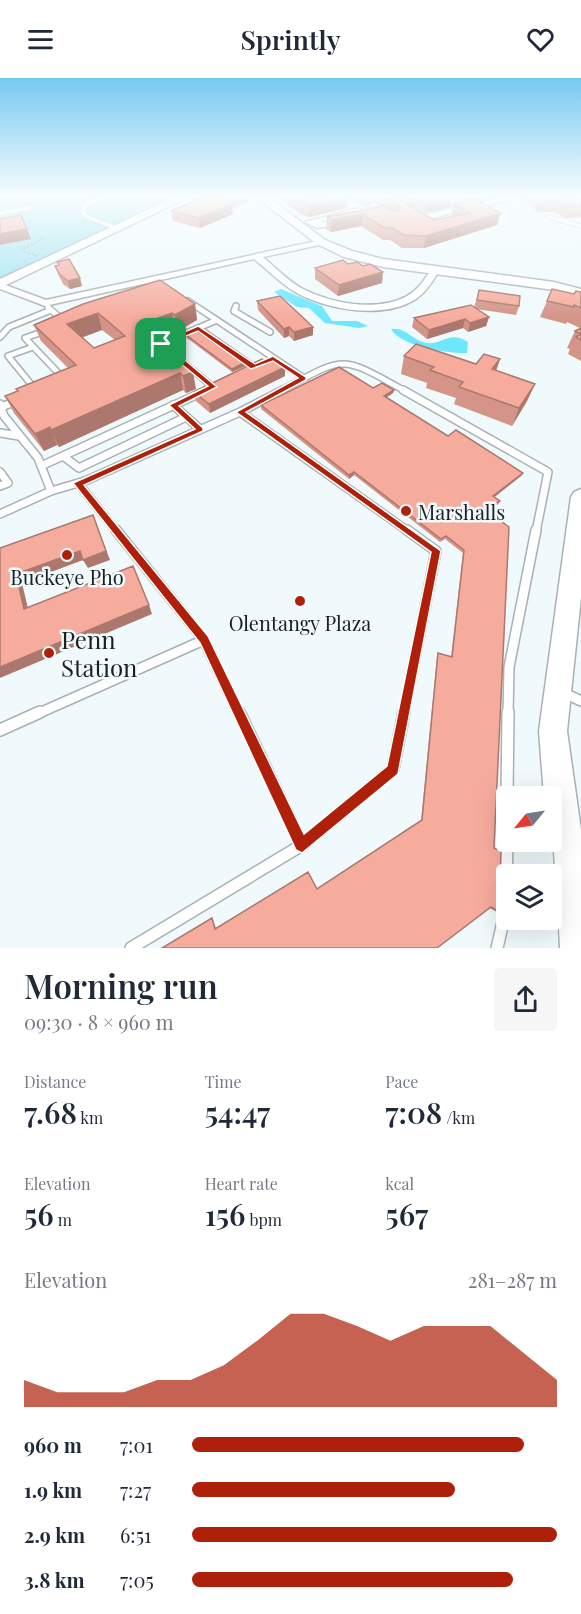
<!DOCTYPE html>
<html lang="en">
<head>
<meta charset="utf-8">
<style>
	:root { --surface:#fff; --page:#f6f6f7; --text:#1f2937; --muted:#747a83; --accent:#ae200a }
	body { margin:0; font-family:"Playfair Display",serif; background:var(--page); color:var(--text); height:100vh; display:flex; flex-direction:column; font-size:22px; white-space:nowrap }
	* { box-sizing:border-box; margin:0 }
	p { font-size:20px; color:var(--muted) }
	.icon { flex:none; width:33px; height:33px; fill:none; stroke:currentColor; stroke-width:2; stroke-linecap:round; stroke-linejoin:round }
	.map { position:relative; height:870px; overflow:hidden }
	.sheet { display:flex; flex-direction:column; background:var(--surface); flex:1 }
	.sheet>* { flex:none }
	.needle { width:39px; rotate:240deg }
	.controls { position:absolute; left:496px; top:708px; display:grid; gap:12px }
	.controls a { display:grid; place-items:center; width:66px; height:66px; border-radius:6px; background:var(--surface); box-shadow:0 6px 24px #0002; font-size:30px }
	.pin { position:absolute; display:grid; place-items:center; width:51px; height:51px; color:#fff; margin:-26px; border-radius:12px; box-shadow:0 3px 9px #0006 }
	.round { display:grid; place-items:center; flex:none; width:63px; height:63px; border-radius:6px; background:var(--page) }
	.headline { display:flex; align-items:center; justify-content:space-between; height:102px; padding:0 24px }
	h1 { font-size:33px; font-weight:600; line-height:45px }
	.figures { display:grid; grid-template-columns:repeat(3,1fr); gap:9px; height:102px; padding:6px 24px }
	.figures div { display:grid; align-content:center }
	.figures b { font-size:30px; font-weight:600 }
	.figures small { font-size:16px; font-weight:400 }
	.figures p { font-size:16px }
	.chart { height:168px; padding:12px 24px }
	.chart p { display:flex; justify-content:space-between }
	.chart svg { width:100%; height:108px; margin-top:6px; fill:var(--accent); opacity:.7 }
	ul { padding:0 24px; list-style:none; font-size:20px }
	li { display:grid; grid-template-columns:96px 72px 1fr; align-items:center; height:45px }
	li i { height:15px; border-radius:8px; background:var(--accent) }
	header { display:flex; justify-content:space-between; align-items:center; height:78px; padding:0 24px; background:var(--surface); font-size:27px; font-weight:600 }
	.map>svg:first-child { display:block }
	.green { fill:#9ee2ef }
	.water { fill:#6de7fd }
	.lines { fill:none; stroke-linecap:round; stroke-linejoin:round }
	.lane-far4-casing { stroke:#a8b1b3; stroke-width:5 }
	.lane-far3-casing { stroke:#a8b1b3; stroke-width:8 }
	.lane-far2-casing { stroke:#a8b1b3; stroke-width:10 }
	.lane-far1-casing { stroke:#a8b1b3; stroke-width:12 }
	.lane-casing { stroke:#a8b1b3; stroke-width:14 }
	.street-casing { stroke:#a8b1b3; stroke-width:3 }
	.secondary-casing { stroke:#a8b1b3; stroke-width:3 }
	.path { stroke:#a6aeaf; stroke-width:1.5; stroke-dasharray:2 2; stroke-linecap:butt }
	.lane-far4 { stroke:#fff; stroke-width:4 }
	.lane-far3 { stroke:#fff; stroke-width:5 }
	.lane-far2 { stroke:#fff; stroke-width:7 }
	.lane-far1 { stroke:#fff; stroke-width:9 }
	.lane { stroke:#fff; stroke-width:11 }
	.street { fill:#fff; fill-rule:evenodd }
	.secondary { fill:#fff; fill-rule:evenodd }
	.wall { fill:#d49487; fill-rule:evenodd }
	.shaded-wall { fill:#ac786e }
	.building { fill:#f6ac9d; stroke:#ac786e; stroke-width:1.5; fill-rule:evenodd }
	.route { fill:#ae200a; stroke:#fff; stroke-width:1.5; fill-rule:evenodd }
	.poi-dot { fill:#ae200a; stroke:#f0fafc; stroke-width:2 }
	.labels { text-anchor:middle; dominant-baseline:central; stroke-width:5; stroke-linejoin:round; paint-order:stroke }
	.poi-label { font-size:20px; fill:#1b1f20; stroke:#f0fafc }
	.near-poi-label { font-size:24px; fill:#1b1f20; stroke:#f0fafc; text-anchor:start }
</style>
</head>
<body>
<header><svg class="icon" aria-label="menu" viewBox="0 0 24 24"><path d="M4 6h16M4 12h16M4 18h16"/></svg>Sprintly<svg class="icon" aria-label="heart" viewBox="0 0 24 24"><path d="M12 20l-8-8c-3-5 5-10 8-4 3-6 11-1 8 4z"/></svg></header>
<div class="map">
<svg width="581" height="870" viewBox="0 0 581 870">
	<rect width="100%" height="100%" fill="#f0fafc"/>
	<path class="green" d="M 0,119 L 179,119 L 0,202 Z"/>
	<path class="water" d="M 281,211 L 322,228 L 332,243 L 357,243 L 368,248 L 359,250 L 325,245 L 309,230 L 297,229 L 274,214 Z
		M 391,251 C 406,249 413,263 427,265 C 443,267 449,252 468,264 L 467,275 C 449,276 400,268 391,251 Z"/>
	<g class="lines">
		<defs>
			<path id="lane-far4" d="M 102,119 L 86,127 L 82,133 L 87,139 L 119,151
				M 399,123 L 418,119
				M 0,135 L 29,130
				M 549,139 L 581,148"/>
			<path id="lane-far3" d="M 188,223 L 304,300
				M 236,228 L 234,233 L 270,254
				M 51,232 L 64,243
				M 198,250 L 254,289
				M 48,252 L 25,260 L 64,301
				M 0,259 L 9,249 L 51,232 L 48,229
				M 33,269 L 8,278 L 35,311
				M 204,313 L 213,309 L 161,266 L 217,242
				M 280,313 C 346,278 339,276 405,313"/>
			<path id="lane-far2" d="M 403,312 L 548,394 L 536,454
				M 0,326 L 4,338 L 38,380 L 51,413
				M 173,327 L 200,351
				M 1,329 L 17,323
				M 240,334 L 409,454
				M 0,355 L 19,358
				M 63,378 L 79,390 L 186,339
				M 41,388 L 207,312
				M 0,394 L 8,405 L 0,408
				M 78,405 L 117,454
				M 0,436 L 51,413 L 85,403 L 240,334 L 283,312"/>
			<path id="lane-far1" d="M 116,452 L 204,562 L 239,636
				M 562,614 L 581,623
				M 37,636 L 204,562
				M 404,636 L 436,473 L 407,452
				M 508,636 L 509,589 L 536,452"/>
			<path id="lane" d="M 239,634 L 302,767 L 393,691 L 404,634
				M 0,652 L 40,634
				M 507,718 L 508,634
				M 131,870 L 302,767
				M 497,870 L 506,831 L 507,749"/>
			<path id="street" d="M 388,119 L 397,119 L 427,136 L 509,119 L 523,119 L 426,141 Z
				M 359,130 L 362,134 L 316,145 L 345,141 L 348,145 L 317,150 L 305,144 Z
				M 321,162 L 324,162 L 324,166 L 263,179 C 276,190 288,203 303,211 C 333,226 377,234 407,218 C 419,211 425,201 432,190 L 439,192 C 433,203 427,213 416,221 C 383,242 327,232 295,214 C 280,205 268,192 254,181 L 45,228 L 0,211 L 0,205 L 46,222 Z"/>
			<path id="secondary" d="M 175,119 L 189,119 L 0,210 L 0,201 Z
				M 256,119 L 268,119 L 325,162 L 352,173 L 383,181 L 554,204 L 581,211 L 581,219 L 554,212 L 383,189 L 344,179 L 317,166 Z
				M 581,411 L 581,519 L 567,653 L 581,752 L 581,870 L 560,870 C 558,819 552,769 552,718 L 544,718 L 539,653 L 571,419 L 574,414 Z"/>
		</defs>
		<use href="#lane-far4" class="lane-far4-casing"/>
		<use href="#lane-far3" class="lane-far3-casing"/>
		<use href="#lane-far2" class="lane-far2-casing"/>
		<use href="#lane-far1" class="lane-far1-casing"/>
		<use href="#lane" class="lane-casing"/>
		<use href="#street" class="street-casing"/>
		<use href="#secondary" class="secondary-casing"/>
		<path class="path" d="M 37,178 L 21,172 L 45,160"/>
		<use href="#lane-far4" class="lane-far4"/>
		<use href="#lane-far3" class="lane-far3"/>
		<use href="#lane-far2" class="lane-far2"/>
		<use href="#lane-far1" class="lane-far1"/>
		<use href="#lane" class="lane"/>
		<use href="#street" class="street"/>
		<use href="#secondary" class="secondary"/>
	</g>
	<path class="wall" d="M 203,119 L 247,119 L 248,123 L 232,130 L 233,136 L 200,150 L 173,143 L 171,133 Z
		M 278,119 L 347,119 L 347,130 L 309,139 L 300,136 Z
		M 348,119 L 406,119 L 412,123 L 412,119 L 498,119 L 478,123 L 501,135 L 497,147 L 424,170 L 402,170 L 390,162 L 383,162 L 361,148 L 331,154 L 326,151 L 327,139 L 368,131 ZM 452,121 L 460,124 L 453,126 L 451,138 L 452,138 L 434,142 L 414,131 L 415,127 L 427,134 L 450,129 ZM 372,123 L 380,128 L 371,130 Z
		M 524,119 L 581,119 L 581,139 L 566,140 L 554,134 L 538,134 L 523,121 Z
		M 57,184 L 82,208 L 70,211 L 63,206 L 58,196 L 55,188 L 58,187 Z
		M 348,186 L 363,188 L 382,205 L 338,218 L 315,201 L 315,190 Z
		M 479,212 L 519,228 L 516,237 L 476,231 L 489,239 L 486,248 L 468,254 L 463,250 L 427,261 L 412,249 L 414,240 L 474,230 Z
		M 581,214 L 581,283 L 568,276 L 570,271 L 567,270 L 575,253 L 580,250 L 567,244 L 566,246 L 540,239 L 547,223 Z
		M 257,223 L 313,257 L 294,263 L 289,258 L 284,260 L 258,232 Z
		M 83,226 L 195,226 L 197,242 L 178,253 L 175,251 L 159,258 L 162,270 L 196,311 L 186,315 L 183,312 L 59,369 L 57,367 L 44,373 L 14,335 L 5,318 L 17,313 L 16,311 L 68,290 L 41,263 L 34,247 ZM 102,252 L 115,262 L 94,270 L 82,259 Z
		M 186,257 L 244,285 L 245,288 L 232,294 L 187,260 Z
		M 404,278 L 476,286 L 500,281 L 496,293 L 535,306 L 527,323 L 512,348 L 454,326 L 456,320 L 426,310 L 427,305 L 401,296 Z
		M 265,283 L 285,289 L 285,298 L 210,335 L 196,323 L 194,314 Z
		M 373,310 L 394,312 L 393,315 L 387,319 L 448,358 L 523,395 L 521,398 L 494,419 L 498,426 L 488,433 L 494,770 L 499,834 L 497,834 L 489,830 L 162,870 L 212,840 L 216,850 L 317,811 L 421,743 L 437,578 L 438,575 L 451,579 L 463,475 L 445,461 L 440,464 L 354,397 L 349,401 L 261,331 L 261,327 Z"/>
	<path class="shaded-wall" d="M 234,119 L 247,119 L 248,123 L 232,130 L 233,136 L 200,150 L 199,140 Z
		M 344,119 L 347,119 L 347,130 L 309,139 L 310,127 Z
		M 443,119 L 452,119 L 450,129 L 427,134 L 429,122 Z
		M 465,119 L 498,119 L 464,126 Z
		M 415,125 L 414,136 L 407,126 Z
		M 501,135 L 497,147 L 424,170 L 426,158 Z
		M 363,136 L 361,148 L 331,154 L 331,142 Z
		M 27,151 L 31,161 L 0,167 L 0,156 Z
		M 383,194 L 382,205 L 338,218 L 339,207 Z
		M 80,200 L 82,208 L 70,211 L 68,203 Z
		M 195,226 L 197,242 L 178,253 L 175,237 Z
		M 98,235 L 102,252 L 73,263 L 67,246 Z
		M 172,235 L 175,251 L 148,262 L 144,245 Z
		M 489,239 L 486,248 L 468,254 L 470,245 Z
		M 465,241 L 463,250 L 427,261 L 429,252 Z
		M 289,249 L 289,258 L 284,260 L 284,251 Z
		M 313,249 L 313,257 L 294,263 L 294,254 Z
		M 160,258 L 163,275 L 152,261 Z
		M 500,281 L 494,298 L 492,291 Z
		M 244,285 L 245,288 L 232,294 L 232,291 Z
		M 285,289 L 285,298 L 210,335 L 209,326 Z
		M 193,294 L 196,311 L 186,315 L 183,298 Z
		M 180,295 L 183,312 L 59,369 L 51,352 Z
		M 535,306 L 527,323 L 512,348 L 519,330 Z
		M 394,312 L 393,315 L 384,321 L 384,318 Z
		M 50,349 L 57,367 L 44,373 L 35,356 Z
		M 354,394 L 354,397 L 349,401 L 349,397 Z
		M 523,395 L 521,398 L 492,421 L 493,418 Z
		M 500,423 L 498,426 L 485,435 L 486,432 Z
		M 93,437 L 110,482 L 88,490 L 83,482 L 22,505 L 30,539 L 24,531 L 16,496 Z
		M 149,527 L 152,536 L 0,600 L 0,589 Z"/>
	<path class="building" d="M 203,119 L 234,119 L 229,122 L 232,126 L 199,140 L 171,133 Z
		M 293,119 L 344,119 L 310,127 L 301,124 Z
		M 386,119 L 406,119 L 415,125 L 407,126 L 434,142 L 470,135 L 453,126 L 475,121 L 501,135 L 426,158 L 404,157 L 392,150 L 384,150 L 363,136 L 331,142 L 327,139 L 383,128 L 396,133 L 401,129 Z
		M 424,119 L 443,119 L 429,122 Z
		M 538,119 L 581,119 L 581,127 L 571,128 L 558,122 L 542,122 Z
		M 21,137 L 27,151 L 0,156 L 0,141 Z
		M 69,181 L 80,200 L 68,203 L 60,197 L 55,188 L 59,187 L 57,184 Z
		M 343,182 L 348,186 L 357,184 L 363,188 L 370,186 L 383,194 L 339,207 L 315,190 Z
		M 160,202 L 195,226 L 175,237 L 172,235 L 144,245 L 160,258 L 152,261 L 193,294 L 183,298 L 180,295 L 51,352 L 50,349 L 35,356 L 5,318 L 18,313 L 16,311 L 76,287 L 34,247 L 83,226 ZM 98,235 L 125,258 L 94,270 L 67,246 Z
		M 552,211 L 574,216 L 576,213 L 581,214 L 581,230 L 574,227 L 574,229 L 547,223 Z
		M 479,212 L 520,218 L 519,228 L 477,222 Z
		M 280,218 L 313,249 L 294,254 L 289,249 L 284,251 L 257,223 Z
		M 471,227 L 489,239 L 470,245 L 465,241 L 429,252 L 414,240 Z
		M 581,250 L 581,256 L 575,253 Z
		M 197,253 L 244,285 L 232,291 L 186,257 Z
		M 581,256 L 581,262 L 576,259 Z
		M 416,266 L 476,286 L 484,276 L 500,281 L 492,291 L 535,306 L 519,330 L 459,309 L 463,304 L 430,292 L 434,289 L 404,278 Z
		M 272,280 L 285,289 L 209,326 L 194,314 L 262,281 L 265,283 Z
		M 339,289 L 373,310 L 382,305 L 394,312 L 384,318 L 448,358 L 456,352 L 523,395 L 493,418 L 500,423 L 486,432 L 509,449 L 494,770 L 501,773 L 499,834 L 491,829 L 437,870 L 162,870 L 212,840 L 215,851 L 308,794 L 317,811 L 422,742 L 438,575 L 452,579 L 464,472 L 446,458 L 441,461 L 354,394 L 349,397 L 261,327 Z
		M 93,437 L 106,473 L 83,482 L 80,473 L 16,496 L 24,531 L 133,488 L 149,527 L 0,589 L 0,470 Z"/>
	<linearGradient id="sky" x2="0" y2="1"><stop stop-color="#77c8f0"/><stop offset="0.49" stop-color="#f8fdfe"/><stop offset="1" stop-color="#f8fdfe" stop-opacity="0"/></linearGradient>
	<rect width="581" height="241" fill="url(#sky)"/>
	<path class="route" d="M 198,248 L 255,286 L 273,278 L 306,299 L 306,302 L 246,334 L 441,473 L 398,696 L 302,775 L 296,772 L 200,565 L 73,405 L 195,351 L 169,327 L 208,308 L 157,266 ZM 198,253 L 251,291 L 273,283 L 298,300 L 236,334 L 431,474 L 387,688 L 304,756 L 208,558 L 84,407 L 203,353 L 203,350 L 179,328 L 217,309 L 166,266 Z"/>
	<g class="poi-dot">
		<circle cx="406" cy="433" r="6"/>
		<circle cx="67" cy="477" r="6"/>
		<circle cx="300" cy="523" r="6"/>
		<circle cx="49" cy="575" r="6"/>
	</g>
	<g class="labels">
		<g class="poi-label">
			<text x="418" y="433" text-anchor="start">Marshalls</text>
			<text x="67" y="498">Buckeye Pho</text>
			<text x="300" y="544">Olentangy Plaza</text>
		</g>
		<g class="near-poi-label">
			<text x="61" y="561">Penn<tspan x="61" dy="28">Station</tspan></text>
		</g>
	</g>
</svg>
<div class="controls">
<a><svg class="needle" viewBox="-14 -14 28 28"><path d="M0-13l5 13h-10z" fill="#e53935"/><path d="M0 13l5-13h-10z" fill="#747a83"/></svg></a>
<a><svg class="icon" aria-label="layers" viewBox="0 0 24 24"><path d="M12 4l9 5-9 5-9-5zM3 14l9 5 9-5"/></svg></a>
</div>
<div class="pin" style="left:161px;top:266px;background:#1e9e55"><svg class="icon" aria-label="arrive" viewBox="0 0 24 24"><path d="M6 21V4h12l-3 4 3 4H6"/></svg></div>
</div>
<section class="sheet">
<div class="headline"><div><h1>Morning run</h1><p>09:30 · 8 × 960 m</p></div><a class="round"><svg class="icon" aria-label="share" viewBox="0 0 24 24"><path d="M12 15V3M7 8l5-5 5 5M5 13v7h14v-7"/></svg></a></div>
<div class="figures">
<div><p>Distance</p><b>7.68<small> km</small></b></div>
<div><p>Time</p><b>54:47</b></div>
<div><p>Pace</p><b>7:08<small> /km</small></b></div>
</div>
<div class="figures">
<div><p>Elevation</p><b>56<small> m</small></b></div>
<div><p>Heart rate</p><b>156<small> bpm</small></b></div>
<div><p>kcal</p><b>567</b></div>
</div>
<div class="chart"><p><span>Elevation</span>281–287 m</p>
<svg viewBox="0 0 160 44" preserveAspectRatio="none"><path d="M0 44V33L10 38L20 38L30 38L40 33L50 33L60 27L70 17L80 6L90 6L100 11L110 17L120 11L130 11L140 11L150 22L160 33V44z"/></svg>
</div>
<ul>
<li><b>960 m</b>7:01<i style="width:91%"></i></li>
<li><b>1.9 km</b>7:27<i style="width:72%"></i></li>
<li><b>2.9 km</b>6:51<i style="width:100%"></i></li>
<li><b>3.8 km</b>7:05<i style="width:88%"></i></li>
</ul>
</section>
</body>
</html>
